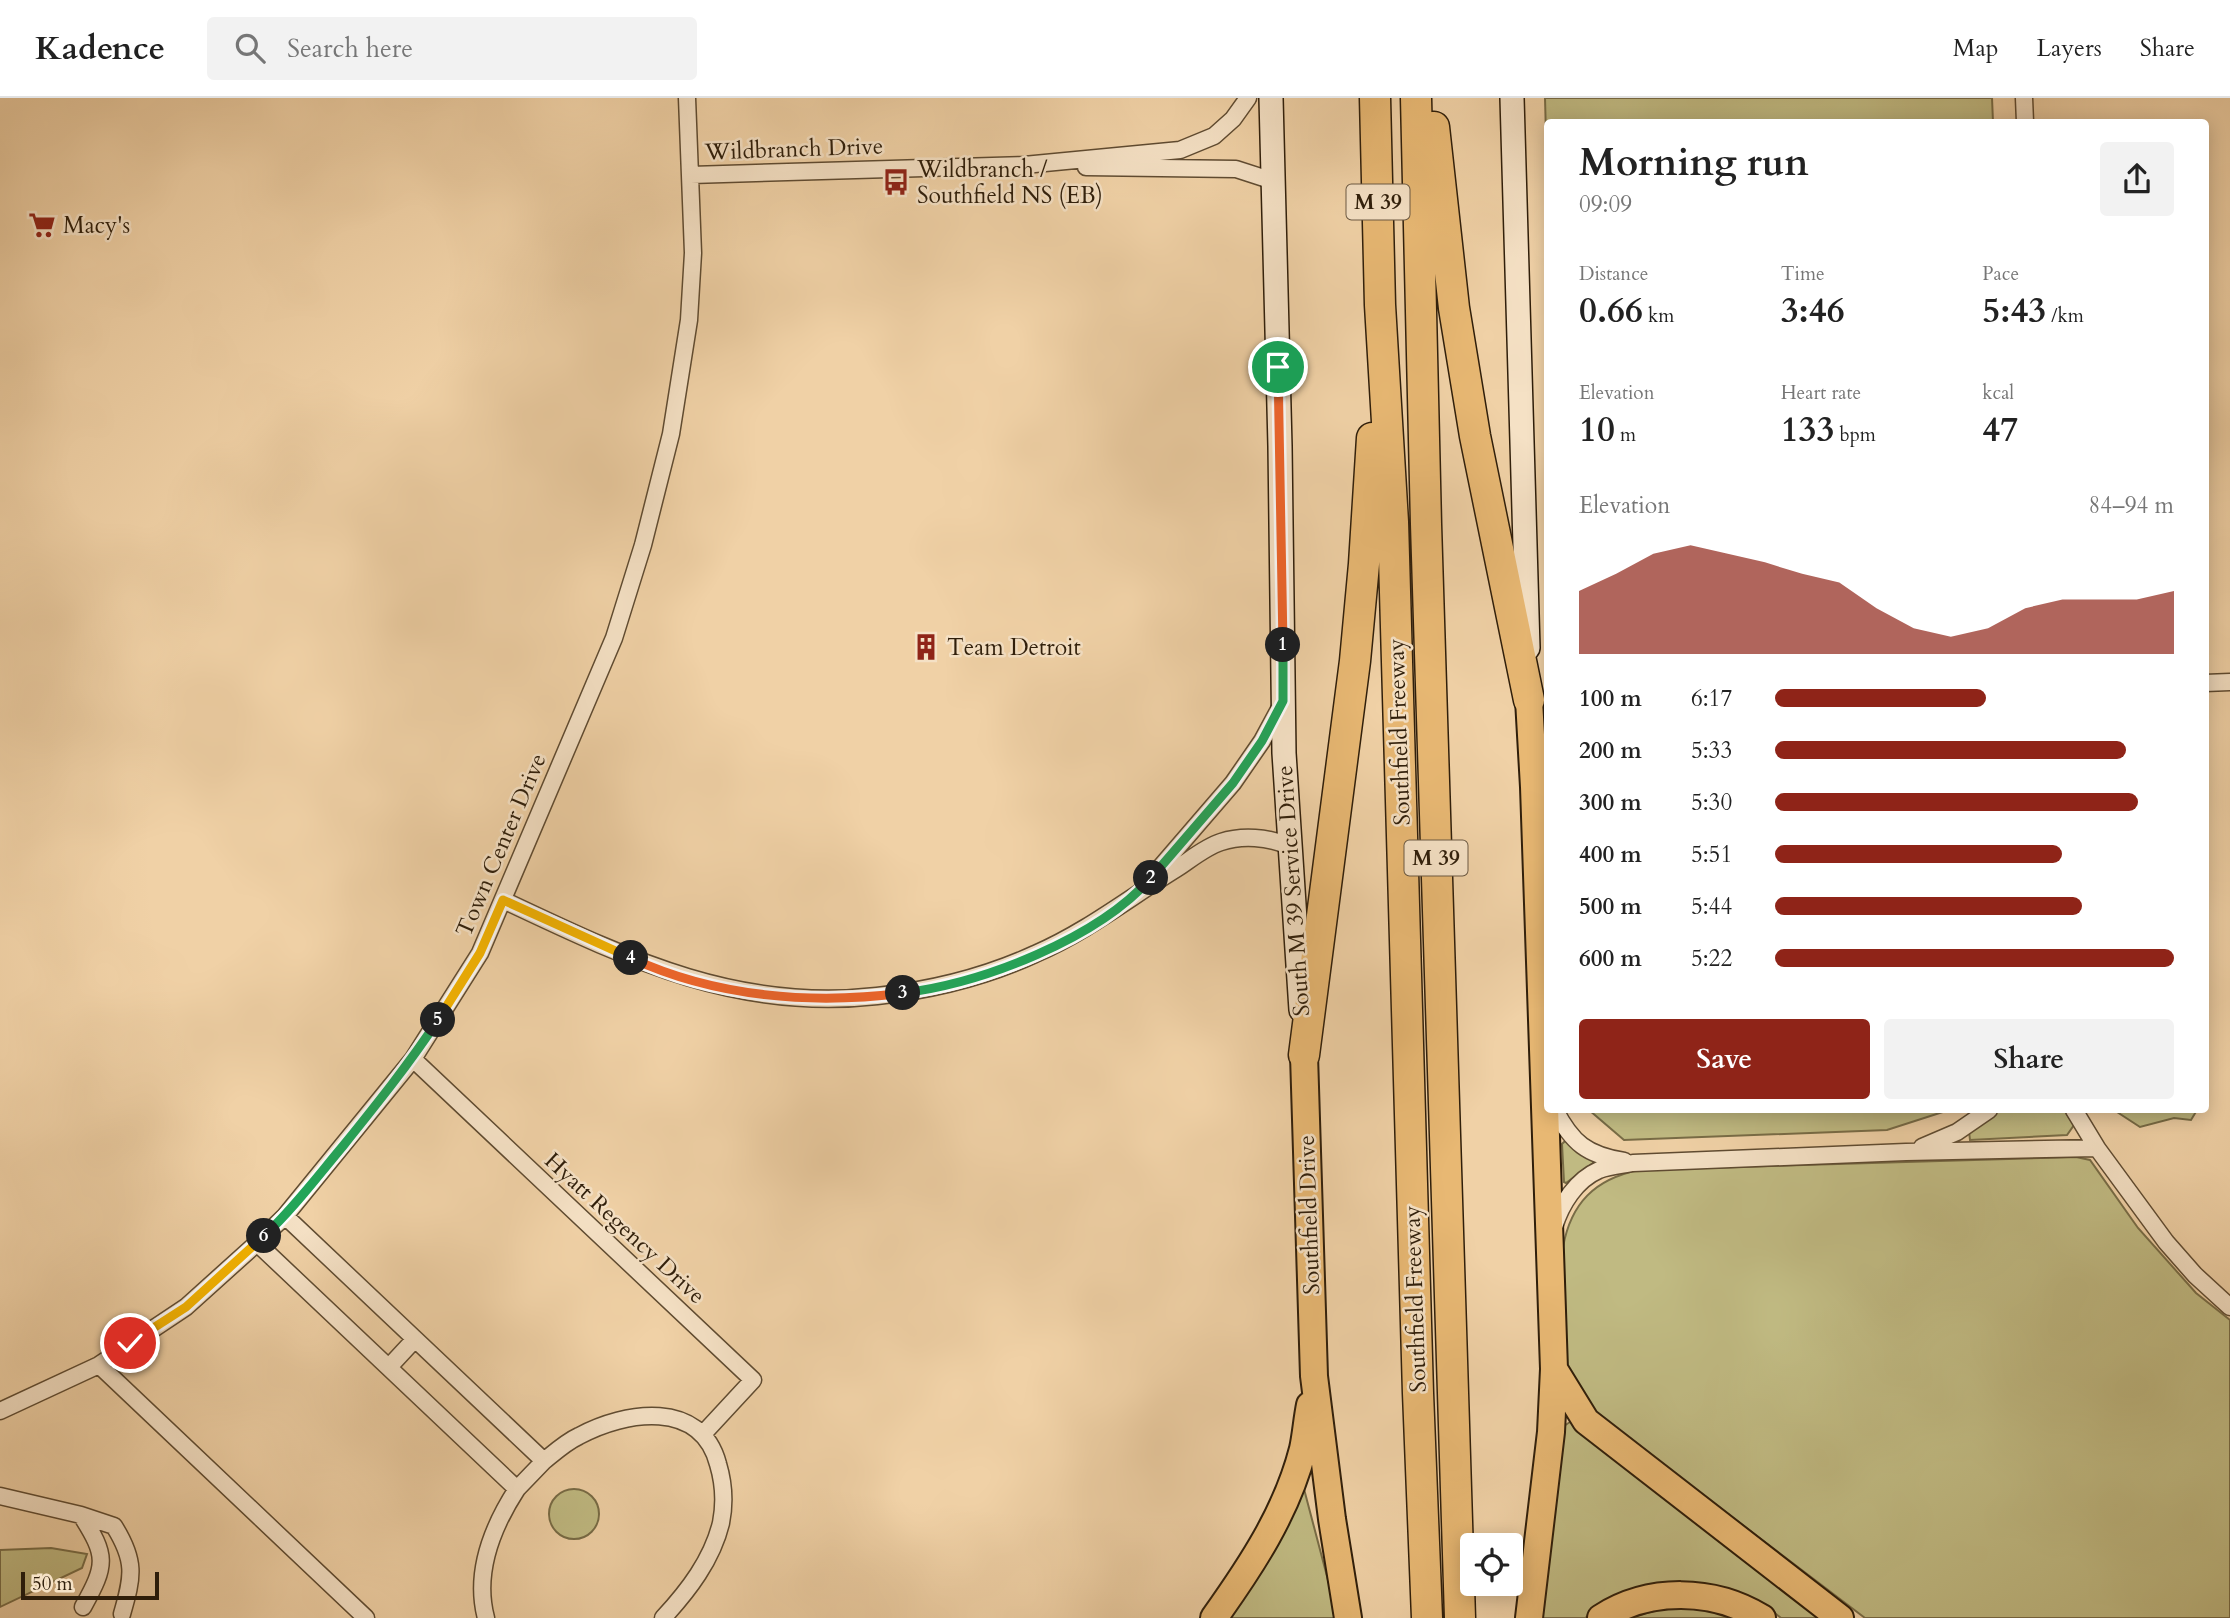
<!DOCTYPE html>
<html lang="en">
<head>
<meta charset="utf-8">
<style>
	:root { --surface:#fff; --page:#f2f2f2; --text:#222; --muted:#767676; --line:#e0e0e0; --accent:#8f2418 }
	body { margin:0; font-family:Cardo,serif; background:var(--page); color:var(--text); height:100vh; display:flex; flex-direction:column; font-size:26px; white-space:nowrap }
	* { box-sizing:border-box; margin:0 }
	p { font-size:23px; color:var(--muted) }
	.icon { flex:none; width:38px; height:38px; fill:none; stroke:currentColor; stroke-width:2; stroke-linecap:round; stroke-linejoin:round }
	.map { position:relative; flex:1; overflow:hidden }
	.sheet { position:absolute; left:1544px; top:21px; width:665px; height:994px; display:flex; flex-direction:column; background:var(--surface); border-radius:7px; box-shadow:0 4px 18px #0003 }
	.sheet>* { flex:none }
	.buttons { position:absolute; left:1460px; top:1435px; display:grid; gap:14px }
	.buttons a { display:grid; place-items:center; width:63px; height:63px; border-radius:7px; background:var(--surface); box-shadow:0 4px 18px #0003; font-size:35px }
	.scale { position:absolute; left:21px; bottom:18px; width:138px; box-sizing:border-box; padding-left:7px; border:4px solid #2f1e0a; border-top:0; font-size:19px; line-height:24px; white-space:nowrap; color:#2f1e0a; -webkit-text-stroke:5px #f5e1c5; paint-order:stroke }
	.pin { position:absolute; display:grid; place-items:center; width:60px; height:60px; color:#fff; margin:-30px; border:4px solid #fff; border-radius:50%; box-shadow:0 2px 7px #0007 }
	.km { position:absolute; width:35px; height:35px; margin:-18px; border-radius:50%; background:#222; color:#fff; font-size:19px; line-height:35px; text-align:center }
	.round { display:grid; place-items:center; flex:none; width:74px; height:74px; border-radius:7px; background:var(--page) }
	.summary { display:flex; align-items:center; justify-content:space-between; height:119px; padding:0 35px }
	h1 { font-size:38px; font-weight:600; line-height:52px }
	.metrics { display:grid; grid-template-columns:repeat(3,1fr); gap:10px; height:119px; padding:7px 35px }
	.metrics div { display:grid; align-content:center }
	.metrics b { font-size:35px; font-weight:600 }
	.metrics small { font-size:19px; font-weight:400 }
	.metrics p { font-size:19px }
	.chart { height:196px; padding:14px 35px }
	.chart p { display:flex; justify-content:space-between }
	.chart svg { width:100%; height:126px; margin-top:7px; fill:var(--accent); opacity:.7 }
	.action { display:flex; gap:14px; margin-top:auto; padding:14px 35px }
	.action a { flex:1; height:80px; border-radius:7px; background:var(--accent); color:#fff; font-size:28px; font-weight:600; line-height:80px; text-align:center }
	.action a+a { background:var(--page); color:var(--text) }
	ul { padding:0 35px; list-style:none; font-size:23px }
	li { display:grid; grid-template-columns:112px 84px 1fr; align-items:center; height:52px }
	li i { height:18px; border-radius:9px; background:var(--accent) }
	header { display:flex; align-items:center; gap:42px; box-sizing:border-box; height:98px; padding:0 35px; background:var(--surface); border-bottom:2px solid var(--line) }
	header strong { font-size:33px }
	nav { display:flex; gap:38px; margin-inline-start:auto; font-size:24px }
	.search { width:490px; height:63px; background:var(--page); display:flex; align-items:center; gap:18px; box-sizing:border-box; padding:0 24px; border-radius:7px; color:var(--muted); font-size:26px }
	.map>svg:first-child { display:block }
	.green { fill:#c0ba82; stroke:#786c46; stroke-width:2 }
	.lines { fill:none; stroke-linecap:round; stroke-linejoin:round }
	.street-casing { stroke:#5f4b31; stroke-width:19 }
	.secondary-casing { stroke:#2f1e0a; stroke-width:26 }
	.primary-casing { stroke:#2f1e0a; stroke-width:30 }
	.highway-casing { stroke:#2f1e0a; stroke-width:33 }
	.street { stroke:#f5e1c5; stroke-width:16 }
	.secondary { stroke:#f5e1c5; stroke-width:23 }
	.primary { stroke:#e8b873; stroke-width:26 }
	.highway { stroke:#e8b873; stroke-width:30 }
	.split-1-casing { stroke:#fff; stroke-width:14 }
	.split-2-casing { stroke:#fff; stroke-width:14 }
	.split-3-casing { stroke:#fff; stroke-width:14 }
	.split-4-casing { stroke:#fff; stroke-width:14 }
	.split-5-casing { stroke:#fff; stroke-width:14 }
	.split-6-casing { stroke:#fff; stroke-width:14 }
	.split-7-casing { stroke:#fff; stroke-width:14 }
	.split-1 { stroke:#f0652b; stroke-width:9 }
	.split-2 { stroke:#22a559; stroke-width:9 }
	.split-3 { stroke:#22a559; stroke-width:9 }
	.split-4 { stroke:#f0652b; stroke-width:9 }
	.split-5 { stroke:#f5b400; stroke-width:9 }
	.split-6 { stroke:#22a559; stroke-width:9 }
	.split-7 { stroke:#f5b400; stroke-width:9 }
	.labels { text-anchor:middle; dominant-baseline:central; stroke-width:5; stroke-linejoin:round; paint-order:stroke }
	.shield { fill:#f5e1c5; stroke:#6a5842; stroke-width:2 }
	.shield-label { font-size:21px; font-weight:bold; fill:#2f1e0a }
	.street-label { font-size:23px; fill:#2f1e0a; stroke:#f5e1c5 }
	.poi-label { font-size:23px; fill:#2f1e0a; stroke:#f5e1c5; text-anchor:start }
</style>
</head>
<body>
<header>
<strong>Kadence</strong>
<div class="search"><svg class="icon" aria-label="search" viewBox="0 0 24 24"><circle cx="10" cy="10" r="6"/><path d="M15 15l6 6"/></svg>Search here</div>
<nav><a>Map</a><a>Layers</a><a>Share</a></nav>
</header>
<div class="map">
<svg width="2230" height="1520" viewBox="0 0 2230 1520">
	<rect width="100%" height="100%" fill="#f0d1a6"/>
	<filter id="stains"><feTurbulence type="fractalNoise" baseFrequency=".00286" numOctaves="4"/><feColorMatrix values="0 0 0 0 .2 0 0 0 0 .09 0 0 0 0 .02 0 0 0 .5 -.17"/></filter>
	<radialGradient id="worn" r=".72"><stop offset=".6" stop-color="#630" stop-opacity="0"/><stop offset="1" stop-color="#630" stop-opacity=".3"/></radialGradient>
	<path class="green" d="M 1545,0 L 1992,0 L 1993,24 L 1547,24 L 1547,74 Z
		M 1589,1012 L 1949,1012 L 1887,1032 L 1624,1042 Z
		M 2000,1012 L 2064,1012 L 2074,1027 L 2067,1037 L 1970,1042 L 1969,1033 Z
		M 2114,1012 L 2197,1012 L 2191,1022 L 2174,1020 L 2140,1029 Z
		M 1566,1042 L 1593,1062 L 1593,1065 L 1566,1085 L 1564,1084 L 1562,1046 Z
		M 2076,1059 L 2090,1062 L 2138,1130 L 2196,1195 L 2230,1222 L 2230,1520 L 1865,1520 L 1596,1316 L 1567,1273 L 1563,1149 C 1571,1105 1595,1081 1639,1072 Z
		M 1570,1324 L 1575,1325 L 1833,1520 L 1781,1520 L 1765,1507 L 1601,1509 L 1585,1520 L 1542,1520 L 1564,1328 Z
		M549 1416a25 25 0 1 1 50 0a25 25 0 1 1-50 0Z
		M 1304,1391 L 1338,1520 L 1223,1520 L 1300,1392 Z
		M 51,1450 L 87,1456 L 82,1470 L 0,1509 L 0,1452 Z
		M 1668,1509 L 1698,1509 L 1737,1520 L 1629,1520 Z"/>
	<g class="lines">
		<defs>
			<path id="street" d="M 2024,0 L 2025,24
				M 1086,69 L 1236,71 L 1273,83
				M 691,77 L 1024,67 L 1180,52 L 1214,38 L 1233,21 L 1248,0
				M 2205,585 L 2230,584
				M 1152,779 L 1233,685 L 1262,643 L 1283,604
				M 503,802 C 626,860 736,914 877,898 C 932,892 985,879 1035,856 C 1086,834 1129,800 1176,771 C 1190,762 1205,749 1221,744 C 1242,737 1268,739 1289,748
				M 413,961 L 753,1282 L 703,1336
				M 1555,1012 C 1572,1045 1587,1057 1624,1063
				M 2074,1012 L 2097,1050
				M 1922,1049 L 1957,1034 L 1989,1012
				M 285,1118 L 544,1363 C 555,1354 566,1344 579,1338 C 625,1313 701,1301 718,1366 C 724,1386 725,1405 721,1425 C 712,1462 688,1493 663,1520
				M 1554,1129 C 1561,1106 1576,1082 1599,1072 C 1609,1068 1623,1067 1633,1065 L 1906,1054 L 2097,1050 L 2166,1144 L 2195,1177 L 2230,1209
				M 257,1145 L 517,1391 C 493,1428 474,1475 486,1520
				M 99,1267 L 366,1520
				M 389,1269 L 415,1241
				M 0,1313 L 99,1267 L 186,1209 L 257,1145 L 285,1118 L 413,961 L 480,855 L 614,540 L 643,447 L 671,336 L 689,222 L 693,155 L 687,0
				M 517,1391 L 544,1363
				M 0,1398 L 81,1417 L 114,1428 C 136,1463 133,1478 122,1516
				M 81,1417 C 107,1458 107,1466 83,1509"/>
			<path id="secondary" d="M 1271,0 L 1280,348 L 1284,655 L 1301,912
				M 1512,0 L 1528,550"/>
			<path id="primary" d="M 1304,957 L 1314,1278 L 1332,1421 L 1348,1520
				M 1554,1271 L 1586,1323 L 1840,1520
				M 1214,1520 C 1251,1468 1287,1414 1303,1351 C 1306,1337 1307,1322 1310,1307
				M 1529,1520 L 1551,1334 L 1554,1271 L 1534,689 L 1529,602
				M 1601,1520 C 1649,1489 1713,1490 1762,1520"/>
			<path id="highway" d="M 1375,0 L 1380,207 L 1393,424 L 1418,1295 L 1427,1520
				M 1416,0 L 1426,426 L 1460,1520
				M 1434,29 L 1454,210 L 1475,338 L 1529,602
				M 1304,957 L 1355,563 L 1364,466 L 1372,340"/>
		</defs>
		<use href="#street" class="street-casing"/>
		<use href="#secondary" class="secondary-casing"/>
		<use href="#primary" class="primary-casing"/>
		<use href="#highway" class="highway-casing"/>
		<use href="#street" class="street"/>
		<use href="#secondary" class="secondary"/>
		<use href="#primary" class="primary"/>
		<use href="#highway" class="highway"/>
	</g>
	<g class="lines">
		<defs>
			<path id="split-1" d="M 1278,269 L 1283,547"/>
			<path id="split-2" d="M 1151,780 L 1233,685 L 1262,643 L 1283,603 L 1283,547"/>
			<path id="split-3" d="M 903,895 C 983,885 1097,841 1151,780"/>
			<path id="split-4" d="M 631,860 C 715,899 812,907 903,895"/>
			<path id="split-5" d="M 438,922 L 480,855 L 503,802 L 631,860"/>
			<path id="split-6" d="M 264,1138 C 293,1111 317,1079 343,1048 C 376,1007 409,966 438,922"/>
			<path id="split-7" d="M 130,1245 L 186,1209 L 264,1138"/>
		</defs>
		<use href="#split-1" class="split-1-casing"/>
		<use href="#split-2" class="split-2-casing"/>
		<use href="#split-3" class="split-3-casing"/>
		<use href="#split-4" class="split-4-casing"/>
		<use href="#split-5" class="split-5-casing"/>
		<use href="#split-6" class="split-6-casing"/>
		<use href="#split-7" class="split-7-casing"/>
		<use href="#split-1" class="split-1"/>
		<use href="#split-2" class="split-2"/>
		<use href="#split-3" class="split-3"/>
		<use href="#split-4" class="split-4"/>
		<use href="#split-5" class="split-5"/>
		<use href="#split-6" class="split-6"/>
		<use href="#split-7" class="split-7"/>
	</g>
	<defs>
		<symbol id="bus-bare" viewBox="-9 -9 18 18"><path d="M-5-6H5V4H4V6H2V4H-2V6H-4V4H-5ZM-3.5-4V0h7V-4ZM-3.5 1.2v1.5H-2V1.2ZM2 1.2v1.5H3.5V1.2Z" fill="#8f2418" stroke="#f5e1c5" stroke-width="2.5" paint-order="stroke"/></symbol>
		<symbol id="supermarket-bare" viewBox="-9 -9 18 18"><path d="M-6-5.5h2.5l.6 2H6L4.5 2H-2.5L-4.4-4H-6ZM-1.5 3.2a1.3 1.3 0 1 0 .1 0ZM3 3.2a1.3 1.3 0 1 0 .1 0Z" fill="#8f2418" stroke="#f5e1c5" stroke-width="2.5" paint-order="stroke"/></symbol>
		<symbol id="building-bare" viewBox="-9 -9 18 18"><path d="M-4-6H4V6H1V3H-1V6H-4ZM-2.5-4.3h1.7v1.8h-1.7ZM.8-4.3h1.7v1.8H.8ZM-2.5-1h1.7V.8h-1.7ZM.8-1h1.7V.8H.8Z" fill="#8f2418" stroke="#f5e1c5" stroke-width="2.5" paint-order="stroke"/></symbol>
	</defs>
	<g fill-rule="evenodd">
		<use href="#bus-bare" x="877" y="65" width="38" height="38"/>
		<use href="#supermarket-bare" x="23" y="108" width="38" height="38"/>
		<use href="#building-bare" x="907" y="530" width="38" height="38"/>
	</g>
	<g class="labels">
		<g class="shield">
			<rect x="1346.5" y="86.5" width="63" height="35" rx="5"/>
			<rect x="1404.5" y="742.5" width="63" height="35" rx="5"/>
		</g>
		<g class="shield-label">
			<text x="1378" y="104">M 39</text>
			<text x="1436" y="760">M 39</text>
		</g>
		<g class="street-label">
			<text transform="translate(794 51) rotate(-2)">Wildbranch Drive</text>
			<text transform="translate(1399 634) rotate(-92)">Southfield Freeway</text>
			<text transform="translate(501 747) rotate(-67)">Town Center Drive</text>
			<text transform="translate(1293 793) rotate(-94)">South M 39 Service Drive</text>
			<text transform="translate(1309 1117) rotate(-92)">Southfield Drive</text>
			<text transform="translate(625 1130) rotate(43)">Hyatt Regency Drive</text>
			<text transform="translate(1415 1201) rotate(-92)">Southfield Freeway</text>
		</g>
		<g class="poi-label">
			<text x="917" y="71">Wildbranch /<tspan x="917" dy="26">Southfield NS (EB)</tspan></text>
			<text x="63" y="127">Macy's</text>
			<text x="947" y="549">Team Detroit</text>
		</g>
	</g>
	<rect width="100%" height="100%" filter="url(#stains)"/>
	<rect width="100%" height="100%" fill="url(#worn)"/>
</svg>
<div class="buttons">
<a><svg class="icon" aria-label="locate" viewBox="0 0 24 24"><circle cx="12" cy="12" r="6"/><path d="M12 2v4M12 18v4M2 12h4M18 12h4"/></svg></a>
</div>
<div class="scale">50 m</div>
<div class="pin" style="left:1278px;top:269px;background:#1e9e55"><svg class="icon" aria-label="arrive" viewBox="0 0 24 24"><path d="M6 21V4h12l-3 4 3 4H6"/></svg></div>
<div class="pin" style="left:130px;top:1245px;background:#d93025"><svg class="icon" aria-label="check" viewBox="0 0 24 24"><path d="M5 12l5 5 9-10"/></svg></div>
<b class="km" style="left:1283px;top:547px">1</b>
<b class="km" style="left:1151px;top:780px">2</b>
<b class="km" style="left:903px;top:895px">3</b>
<b class="km" style="left:631px;top:860px">4</b>
<b class="km" style="left:438px;top:922px">5</b>
<b class="km" style="left:264px;top:1138px">6</b>
<section class="sheet">
<div class="summary"><div><h1>Morning run</h1><p>09:09</p></div><a class="round"><svg class="icon" aria-label="share" viewBox="0 0 24 24"><path d="M12 15V3M7 8l5-5 5 5M5 13v7h14v-7"/></svg></a></div>
<div class="metrics">
<div><p>Distance</p><b>0.66<small> km</small></b></div>
<div><p>Time</p><b>3:46</b></div>
<div><p>Pace</p><b>5:43<small> /km</small></b></div>
</div>
<div class="metrics">
<div><p>Elevation</p><b>10<small> m</small></b></div>
<div><p>Heart rate</p><b>133<small> bpm</small></b></div>
<div><p>kcal</p><b>47</b></div>
</div>
<div class="chart"><p><span>Elevation</span>84–94 m</p>
<svg viewBox="0 0 160 44" preserveAspectRatio="none"><path d="M0 44V22L10 16L20 9L30 6L40 9L50 12L60 16L70 19L80 28L90 35L100 38L110 35L120 28L130 25L140 25L150 25L160 22V44z"/></svg>
</div>
<ul>
<li><b>100 m</b>6:17<i style="width:53%"></i></li>
<li><b>200 m</b>5:33<i style="width:88%"></i></li>
<li><b>300 m</b>5:30<i style="width:91%"></i></li>
<li><b>400 m</b>5:51<i style="width:72%"></i></li>
<li><b>500 m</b>5:44<i style="width:77%"></i></li>
<li><b>600 m</b>5:22<i style="width:100%"></i></li>
</ul>
<div class="action"><a>Save</a><a>Share</a></div>
</section>
</div>
</body>
</html>
